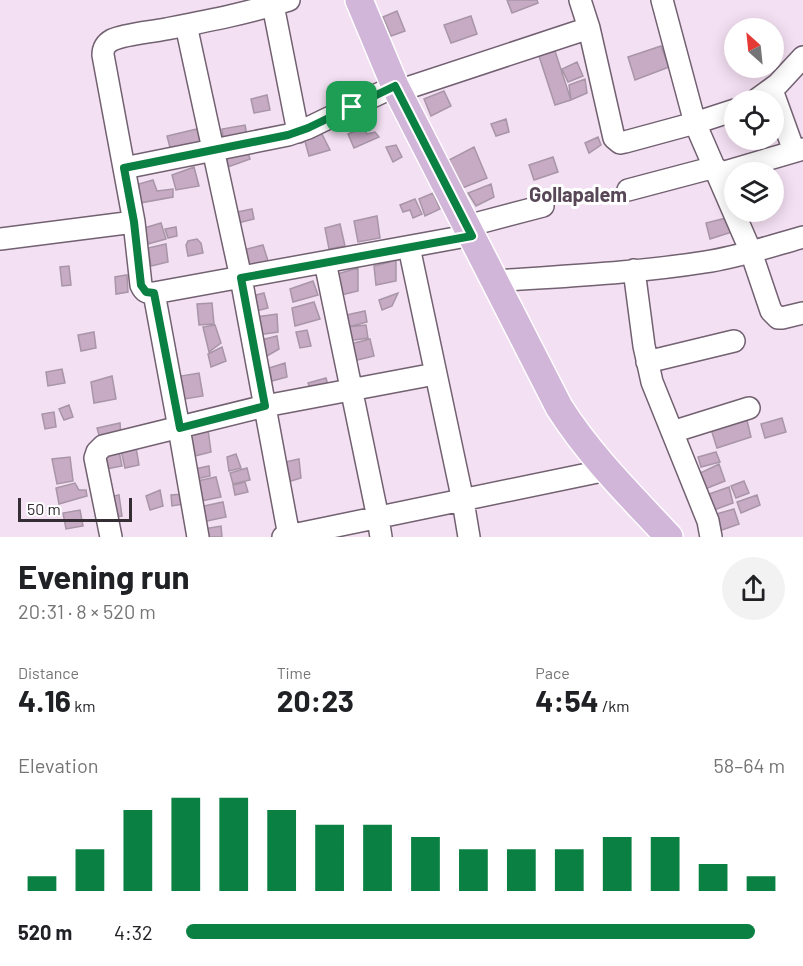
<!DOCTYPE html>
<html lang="en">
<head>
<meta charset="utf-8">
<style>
	:root { --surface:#fff; --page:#f2f2f2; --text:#202124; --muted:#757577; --accent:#0b8043 }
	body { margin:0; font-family:Barlow,sans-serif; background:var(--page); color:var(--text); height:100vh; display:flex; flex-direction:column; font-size:22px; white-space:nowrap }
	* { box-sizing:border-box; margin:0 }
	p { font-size:20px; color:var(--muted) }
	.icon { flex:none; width:33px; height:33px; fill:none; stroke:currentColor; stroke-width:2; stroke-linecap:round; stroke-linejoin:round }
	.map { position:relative; height:537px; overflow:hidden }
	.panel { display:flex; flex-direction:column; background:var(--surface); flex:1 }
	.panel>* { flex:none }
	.needle { width:39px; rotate:333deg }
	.tools { position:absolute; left:724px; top:18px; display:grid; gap:12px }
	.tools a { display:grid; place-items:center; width:60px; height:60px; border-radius:50%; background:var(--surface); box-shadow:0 3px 15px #0003; font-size:30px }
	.scale { position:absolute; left:18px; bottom:15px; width:114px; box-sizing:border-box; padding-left:6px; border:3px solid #342d34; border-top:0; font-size:16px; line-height:21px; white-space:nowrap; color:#342d34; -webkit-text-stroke:4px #fff; paint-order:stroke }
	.pin { position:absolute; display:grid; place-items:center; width:51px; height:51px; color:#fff; margin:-26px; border-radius:12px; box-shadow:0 3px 9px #0006 }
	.round { display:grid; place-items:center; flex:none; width:63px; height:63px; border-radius:32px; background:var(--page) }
	.summary { display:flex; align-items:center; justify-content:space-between; height:102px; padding:0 18px }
	h1 { font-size:33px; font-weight:700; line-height:45px }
	.metrics { display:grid; grid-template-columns:repeat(3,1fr); gap:9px; height:102px; padding:6px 18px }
	.metrics div { display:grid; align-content:center }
	.metrics b { font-size:30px; font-weight:700 }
	.metrics small { font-size:16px; font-weight:400 }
	.metrics p { font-size:16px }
	.chart { height:168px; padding:12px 18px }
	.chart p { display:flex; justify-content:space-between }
	.chart svg { width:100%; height:108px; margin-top:6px; stroke:var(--accent); stroke-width:6 }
	ul { padding:0 18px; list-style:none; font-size:20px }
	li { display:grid; grid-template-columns:96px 72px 1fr; align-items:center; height:45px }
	li i { height:15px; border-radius:8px; background:var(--accent) }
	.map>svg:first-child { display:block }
	.building { fill:#c7aac4; stroke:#a895a7; stroke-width:1.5 }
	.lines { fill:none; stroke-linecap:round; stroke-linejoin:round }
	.minor-casing { stroke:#726171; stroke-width:24 }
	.major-casing { stroke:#fff; stroke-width:30 }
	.minor { stroke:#fff; stroke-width:21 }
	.major { stroke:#d2b6da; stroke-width:27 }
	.route-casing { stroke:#fff; stroke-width:12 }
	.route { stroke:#0b8043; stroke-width:8 }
	.labels { text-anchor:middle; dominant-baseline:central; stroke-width:6; stroke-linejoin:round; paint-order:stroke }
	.quarter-label { font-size:20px; font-weight:bold; fill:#584757; stroke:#fff }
</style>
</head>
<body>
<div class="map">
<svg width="803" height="537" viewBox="0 0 803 537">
	<rect width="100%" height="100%" fill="#f4e0f3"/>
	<path class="building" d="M 507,0 L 537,0 L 538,3 L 512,13 Z
		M 397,11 L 405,31 L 391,36 L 383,17 Z
		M 471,16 L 477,34 L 451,43 L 444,25 Z
		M 553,45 L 571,100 L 555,105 L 537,50 Z
		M 661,46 L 669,67 L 635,80 L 628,57 Z
		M 577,62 L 583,76 L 568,82 L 562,69 Z
		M 585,79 L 587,93 L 571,100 L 569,85 Z
		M 444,91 L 451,106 L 431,116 L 424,99 Z
		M 267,95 L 270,110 L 254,113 L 251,99 Z
		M 506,119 L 509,132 L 496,136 L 491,124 Z
		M 245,125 L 248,141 L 224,145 L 222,129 Z
		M 363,128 L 367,134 L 375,132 L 379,137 L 354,148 L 348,134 Z
		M 197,129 L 202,148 L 172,155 L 167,136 Z
		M 322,134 L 330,150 L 309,156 L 304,138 Z
		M 598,137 L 601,145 L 589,153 L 585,143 Z
		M 396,145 L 402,157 L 393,162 L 386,147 Z
		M 474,147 L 487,178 L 460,189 L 447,161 Z
		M 248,152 L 250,159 L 228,167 L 227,156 Z
		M 553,157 L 558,172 L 534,180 L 529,165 Z
		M 194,167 L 199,186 L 176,190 L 172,175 Z
		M 153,180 L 157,191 L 173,189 L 173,197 L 140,203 L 139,184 Z
		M 491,184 L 494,197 L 476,206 L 468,193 Z
		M 433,193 L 440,209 L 425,216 L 419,199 Z
		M 415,199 L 422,214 L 413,218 L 410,210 L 403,212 L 400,205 Z
		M 252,209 L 254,219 L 238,223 L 237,212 Z
		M 377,216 L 380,238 L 358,242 L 354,221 Z
		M 730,217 L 735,231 L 710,239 L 706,223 Z
		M 161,223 L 166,239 L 148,244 L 144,228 Z
		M 340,224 L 345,246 L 329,249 L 325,228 Z
		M 176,227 L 177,236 L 168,238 L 165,229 Z
		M 197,239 L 201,243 L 203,253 L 188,256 L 186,245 L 188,241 Z
		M 166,244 L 168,262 L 151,266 L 148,248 Z
		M 263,245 L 269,264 L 247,270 L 243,250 Z
		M 396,258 L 396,281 L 376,285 L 374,266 L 390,262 L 390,259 Z
		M 69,266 L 71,285 L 62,286 L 60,267 Z
		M 358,268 L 358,291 L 341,295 L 337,274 Z
		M 127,275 L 128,292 L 116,294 L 115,277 Z
		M 313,281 L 318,295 L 293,302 L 290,289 Z
		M 264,293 L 268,308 L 256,311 L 252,296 Z
		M 398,293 L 392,306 L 382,310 L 379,300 Z
		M 314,302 L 320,319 L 295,326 L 292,308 Z
		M 212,303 L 214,324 L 199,325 L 197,304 Z
		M 365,311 L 367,322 L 348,327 L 346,315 Z
		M 277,314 L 278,332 L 258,335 L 256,317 Z
		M 215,325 L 221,343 L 209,352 L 203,327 Z
		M 366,325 L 368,338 L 348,341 L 346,327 Z
		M 307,330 L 311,346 L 300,348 L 296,332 Z
		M 94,332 L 96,348 L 81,351 L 78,335 Z
		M 277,336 L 279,349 L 265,357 L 261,340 Z
		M 370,339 L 374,356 L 353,361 L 350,344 Z
		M 222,347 L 226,361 L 211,367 L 208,354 Z
		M 285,363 L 287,377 L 272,381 L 269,368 Z
		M 62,369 L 65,383 L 48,386 L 46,372 Z
		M 199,373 L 203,396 L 179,400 L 175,377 Z
		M 112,376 L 116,399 L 94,403 L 91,382 Z
		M 326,378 L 329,389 L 312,393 L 308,383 Z
		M 69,405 L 73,417 L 64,420 L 59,409 Z
		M 54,412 L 56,427 L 45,429 L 42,414 Z
		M 746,416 L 751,437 L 717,448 L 710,426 Z
		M 782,418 L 786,432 L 765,438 L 761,424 Z
		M 120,423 L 121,436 L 101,442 L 97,428 Z
		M 208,429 L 211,452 L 191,457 L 186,433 Z
		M 136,447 L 139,465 L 125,468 L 121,450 Z
		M 119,451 L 122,466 L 106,469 L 104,455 Z
		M 716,452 L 720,462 L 701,467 L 698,457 Z
		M 236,454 L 241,468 L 229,471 L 227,457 Z
		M 70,457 L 73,481 L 57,484 L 52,459 Z
		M 299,459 L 301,478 L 288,482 L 285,462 Z
		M 719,464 L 725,481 L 705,489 L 698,474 Z
		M 209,466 L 210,476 L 196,479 L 194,469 Z
		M 247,468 L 250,480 L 233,484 L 230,473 Z
		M 216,477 L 221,497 L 201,501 L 197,481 Z
		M 744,481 L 749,493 L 736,498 L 731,486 Z
		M 245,482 L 248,492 L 235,495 L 233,485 Z
		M 75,483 L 79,490 L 86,490 L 87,496 L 59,504 L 56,488 Z
		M 729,487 L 733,503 L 714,510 L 709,494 Z
		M 160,490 L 163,506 L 150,510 L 146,496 Z
		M 183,494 L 184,504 L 172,506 L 171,495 Z
		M 119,495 L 122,516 L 112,517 L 109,497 Z
		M 757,495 L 760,505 L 741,513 L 737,502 Z
		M 223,502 L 226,517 L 202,522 L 199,507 Z
		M 734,509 L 739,524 L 719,531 L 713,515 Z
		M 80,510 L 83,526 L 66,529 L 63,513 Z
		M 221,526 L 222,537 L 205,537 L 203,529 Z"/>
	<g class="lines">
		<defs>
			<path id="minor" d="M 289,0 C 249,13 207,21 166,29 C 151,32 125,34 112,40 C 105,44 103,48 103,55 L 134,222 L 141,285 C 144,292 147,293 154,293 L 472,235
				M 580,0 L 589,28 L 614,138 L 620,143 L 625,142 L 695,123 L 735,110
				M 662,0 L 695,123 L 751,252 L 771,311 L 778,318 L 782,318 L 803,313
				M 273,5 L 298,132
				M 186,25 L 241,278 L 289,536
				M 772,90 L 794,151
				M 398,91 L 589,28
				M 756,100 L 778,84 L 803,57
				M 124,168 L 288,135 L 308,128 L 395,86
				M 718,174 L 803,149
				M 628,190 L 715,167
				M 467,226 L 543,206
				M 0,239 L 134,222
				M 409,247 L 463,501 L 469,537
				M 325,262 L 378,518 L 381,537
				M 634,270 L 644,346 L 652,382 L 708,521 L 711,537
				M 495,281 C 565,276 636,273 705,262 C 739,257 771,246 803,237
				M 154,293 L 179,428 L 198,537
				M 647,362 L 734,341
				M 672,432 L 749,408
				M 111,537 L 95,458 L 97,452 L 103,446 L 265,406 L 435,374
				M 283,537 L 607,470"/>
			<path id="major" d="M 359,0 L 395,86 L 559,407 C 590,456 630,495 669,537"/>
		</defs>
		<use href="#minor" class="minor-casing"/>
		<use href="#major" class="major-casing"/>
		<use href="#minor" class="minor"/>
		<use href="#major" class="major"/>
	</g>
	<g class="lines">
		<defs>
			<path id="route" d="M 395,86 L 472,236 L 241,278 L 265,406 L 180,428 L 154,293 L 146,292 L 141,285 L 134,222 L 124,168 L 288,135 L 308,128 Z"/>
		</defs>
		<use href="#route" class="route-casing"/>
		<use href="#route" class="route"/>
	</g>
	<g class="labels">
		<g class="quarter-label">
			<text x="578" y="194">Gollapalem</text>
		</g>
	</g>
</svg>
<div class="tools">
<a><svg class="needle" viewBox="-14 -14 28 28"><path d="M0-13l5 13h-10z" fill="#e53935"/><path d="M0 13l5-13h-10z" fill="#757577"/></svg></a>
<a><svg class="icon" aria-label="locate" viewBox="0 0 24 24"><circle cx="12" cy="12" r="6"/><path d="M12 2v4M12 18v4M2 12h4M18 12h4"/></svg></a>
<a><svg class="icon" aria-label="layers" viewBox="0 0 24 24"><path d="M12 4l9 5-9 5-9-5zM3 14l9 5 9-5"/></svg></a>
</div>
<div class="scale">50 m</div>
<div class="pin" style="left:352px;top:107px;background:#1e9e55"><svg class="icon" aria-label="arrive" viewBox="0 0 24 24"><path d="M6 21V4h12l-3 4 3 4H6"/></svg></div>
</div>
<section class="panel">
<div class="summary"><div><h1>Evening run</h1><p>20:31 · 8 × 520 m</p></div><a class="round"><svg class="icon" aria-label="share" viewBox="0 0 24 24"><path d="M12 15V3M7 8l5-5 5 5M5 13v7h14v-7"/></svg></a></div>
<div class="metrics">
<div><p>Distance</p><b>4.16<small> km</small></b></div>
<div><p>Time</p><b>20:23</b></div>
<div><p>Pace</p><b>4:54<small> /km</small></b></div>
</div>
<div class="chart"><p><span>Elevation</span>58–64 m</p>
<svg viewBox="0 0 160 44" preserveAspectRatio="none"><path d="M5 44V38M15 44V27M25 44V11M35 44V6M45 44V6M55 44V11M65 44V17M75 44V17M85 44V22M95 44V27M105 44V27M115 44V27M125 44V22M135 44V22M145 44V33M155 44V38"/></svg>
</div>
<ul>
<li><b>520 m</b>4:32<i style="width:95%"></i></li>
</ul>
</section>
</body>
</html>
